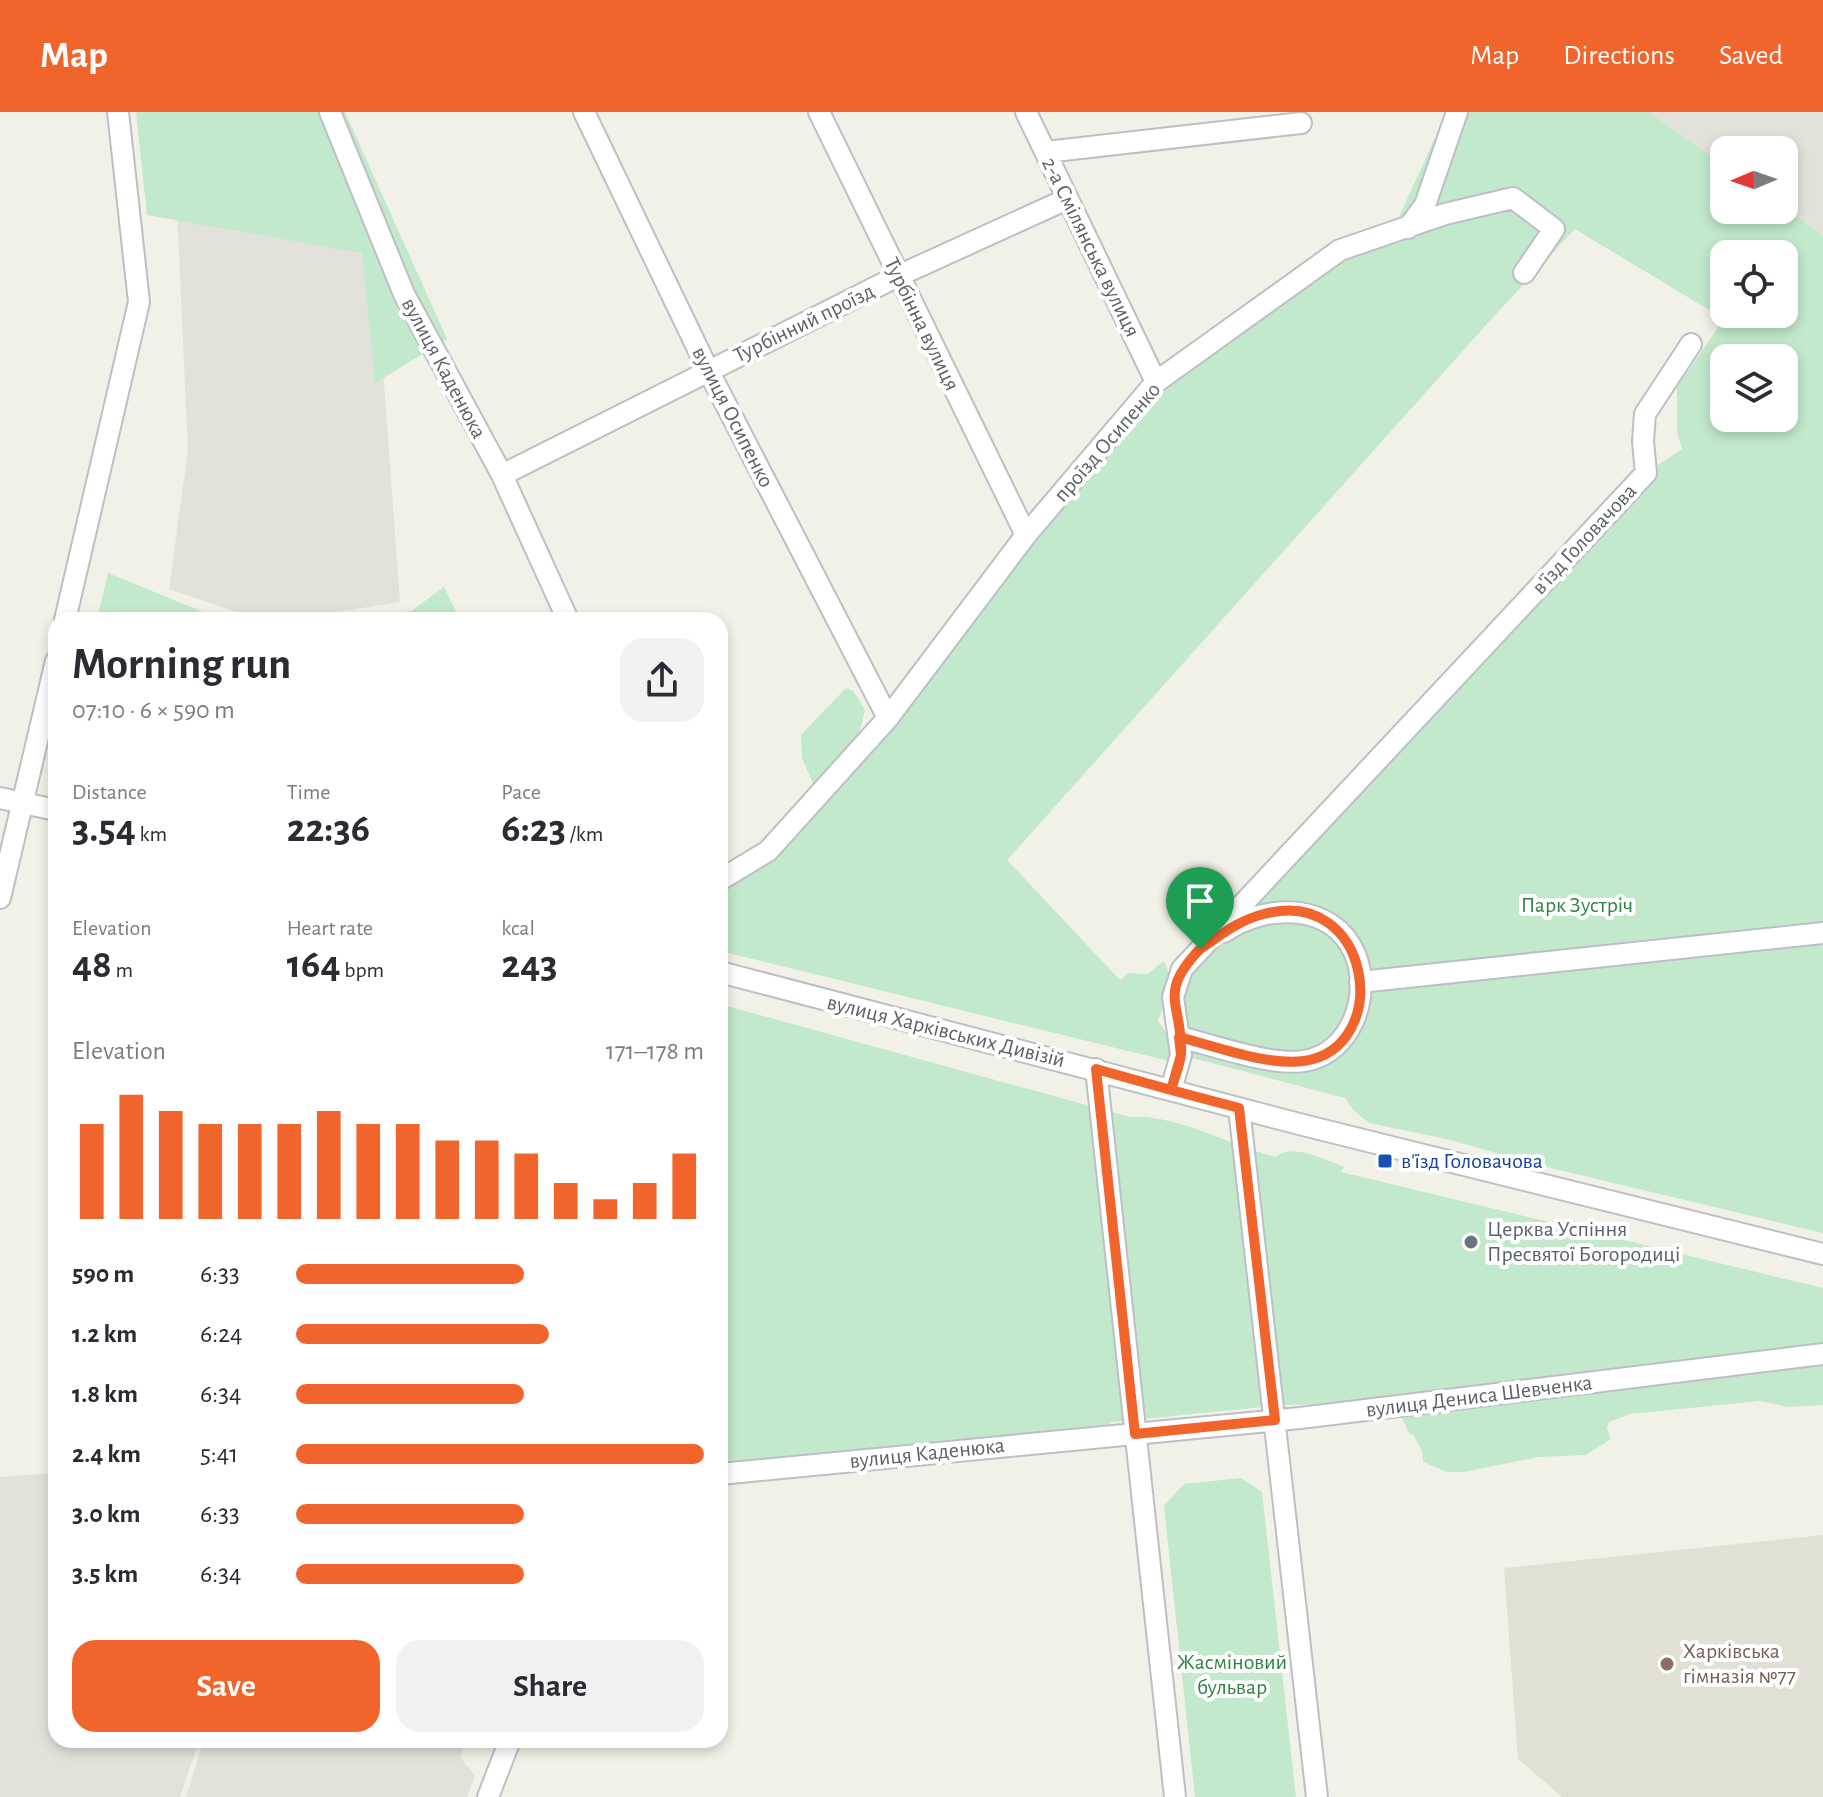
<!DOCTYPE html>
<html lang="en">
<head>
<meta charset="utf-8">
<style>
	:root { --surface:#fff; --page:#f2f2f3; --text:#2b2b33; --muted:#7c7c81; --accent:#f1652c }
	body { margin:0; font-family:"Alegreya Sans",sans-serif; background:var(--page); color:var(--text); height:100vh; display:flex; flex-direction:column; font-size:30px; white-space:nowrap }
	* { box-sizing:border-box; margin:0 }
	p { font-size:26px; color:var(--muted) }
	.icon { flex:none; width:44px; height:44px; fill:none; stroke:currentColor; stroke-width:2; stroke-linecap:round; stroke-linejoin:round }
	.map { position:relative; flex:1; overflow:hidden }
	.panel { position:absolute; left:48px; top:500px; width:680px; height:1136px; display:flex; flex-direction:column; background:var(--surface); border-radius:24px; box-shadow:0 4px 12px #0003 }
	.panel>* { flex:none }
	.needle { width:52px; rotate:268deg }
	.buttons { position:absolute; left:1710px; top:24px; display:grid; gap:16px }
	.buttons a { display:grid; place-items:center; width:88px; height:88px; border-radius:16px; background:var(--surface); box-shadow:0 4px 12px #0003; font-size:40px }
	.pin { position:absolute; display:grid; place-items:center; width:68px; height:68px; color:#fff; margin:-82px -34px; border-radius:50% 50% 50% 0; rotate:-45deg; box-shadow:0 0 8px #0007 }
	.pin .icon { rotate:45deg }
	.round { display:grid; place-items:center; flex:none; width:84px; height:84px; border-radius:24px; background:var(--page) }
	.head { display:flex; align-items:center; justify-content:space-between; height:136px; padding:0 24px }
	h1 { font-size:44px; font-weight:600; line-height:60px }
	.figures { display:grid; grid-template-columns:repeat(3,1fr); gap:12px; height:136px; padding:8px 24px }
	.figures div { display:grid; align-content:center }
	.figures b { font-size:40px; font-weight:600 }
	.figures small { font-size:22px; font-weight:400 }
	.figures p { font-size:22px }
	.chart { height:224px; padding:16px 24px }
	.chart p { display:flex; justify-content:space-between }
	.chart svg { width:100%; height:144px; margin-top:8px; stroke:var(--accent); stroke-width:6 }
	.button { display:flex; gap:16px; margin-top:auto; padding:16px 24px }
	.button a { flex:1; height:92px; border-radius:24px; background:var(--accent); color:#fff; font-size:32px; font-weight:600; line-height:92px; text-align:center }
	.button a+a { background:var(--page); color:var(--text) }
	ul { padding:0 24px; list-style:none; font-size:26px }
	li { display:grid; grid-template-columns:128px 96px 1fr; align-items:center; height:60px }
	li i { height:20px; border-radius:10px; background:var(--accent) }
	header { display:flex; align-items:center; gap:48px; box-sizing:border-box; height:112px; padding:0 40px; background:var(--accent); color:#fff }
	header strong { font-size:38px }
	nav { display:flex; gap:44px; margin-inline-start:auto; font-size:28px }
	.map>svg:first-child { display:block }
	.industrial { fill:#e2e2db }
	.education { fill:#e1e0d5 }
	.green { fill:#c2e9cb; fill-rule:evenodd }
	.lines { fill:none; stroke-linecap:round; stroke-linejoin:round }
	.minor-casing { stroke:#bebfc6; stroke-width:24 }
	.minor { stroke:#fff; stroke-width:20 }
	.route-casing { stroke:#fff; stroke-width:16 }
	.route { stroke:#f1652c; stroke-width:10 }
	.transit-dot { fill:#1a4fb4; stroke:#fff; stroke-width:3 }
	.worship-dot { fill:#6b7280; stroke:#fff; stroke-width:3 }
	.education-dot { fill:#8d6e63; stroke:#fff; stroke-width:3 }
	.labels { text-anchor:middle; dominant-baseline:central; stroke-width:8; stroke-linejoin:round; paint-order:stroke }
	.street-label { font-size:22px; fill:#5e6068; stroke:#fff }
	.park-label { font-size:22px; fill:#308446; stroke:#fff }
	.transit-label { font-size:22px; fill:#164399; stroke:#fff; text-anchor:start }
	.worship-label { font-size:22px; fill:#5b616d; stroke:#fff; text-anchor:start }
	.education-label { font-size:22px; fill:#785e54; stroke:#fff; text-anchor:start }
</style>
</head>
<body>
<header>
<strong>Map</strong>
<nav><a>Map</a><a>Directions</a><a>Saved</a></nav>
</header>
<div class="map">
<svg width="1823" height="1685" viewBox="0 0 1823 1685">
	<rect width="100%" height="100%" fill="#f1f1e7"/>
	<path class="industrial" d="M 1649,0 L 1823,0 L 1823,123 L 1784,96 L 1784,38 L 1724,38 L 1724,53 Z
		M 177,97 L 374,136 L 400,490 L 285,508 L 260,508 L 169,477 L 188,338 Z
		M 56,1361 L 56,1628 L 199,1628 L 180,1685 L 0,1685 L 0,1365 Z
		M 204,1628 L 466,1628 L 460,1645 L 475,1664 L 467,1685 L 186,1685 Z"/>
	<path class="education" d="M 1823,1423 L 1823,1685 L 1562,1685 L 1518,1647 L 1504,1456 Z"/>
	<path class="green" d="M 136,0 L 345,0 L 447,227 L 375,271 L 362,141 L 147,103 Z
		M 1447,0 L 1649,0 L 1724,53 L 1724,98 L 1784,98 L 1784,96 L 1823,123 L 1823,1121 L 1530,1051 L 1451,1028 L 1369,1011 L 1354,999 L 1345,986 L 1181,943 L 1182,857 L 1646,361 L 1682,337 L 1677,320 L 1677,275 L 1724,207 L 1575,117 L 1495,203 L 1007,748 L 1120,868 L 1129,861 L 1147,862 L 1164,849 L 1172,869 L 1158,909 L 1175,933 L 1173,950 L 720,839 L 720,774 L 745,762 L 814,674 L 802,646 L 801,623 L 846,576 L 853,579 L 865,598 L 858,627 L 908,582 L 1157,282 L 1343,144 L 1398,107 ZM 1724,142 L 1784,142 L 1784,202 L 1724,202 ZM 1724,246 L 1784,246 L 1784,306 L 1724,306 Z
		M 108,461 L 223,508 L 97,508 Z
		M 444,475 L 460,508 L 324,508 L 411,499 Z
		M 720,892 L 1130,1005 C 1178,1002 1230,1034 1276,1045 C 1292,1030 1327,1049 1344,1055 L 1341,1060 L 1823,1176 L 1823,1293 L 1788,1295 L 1760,1289 L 1630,1302 L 1609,1310 L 1607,1316 L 1611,1327 L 1586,1343 L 1539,1345 L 1464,1360 L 1447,1360 L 1423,1350 L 1422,1339 L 1414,1324 L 1408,1320 L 1396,1290 L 1284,1293 L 1112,1310 L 1106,1315 L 720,1350 Z
		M 1241,1366 L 1262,1380 L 1296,1685 L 1195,1685 L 1164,1394 L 1184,1372 Z"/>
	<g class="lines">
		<defs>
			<path id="minor" d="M 330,0 L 404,182 L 502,363 L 568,508
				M 584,0 L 708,258 L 888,606
				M 819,0 L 1026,423
				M 1026,0 L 1156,270
				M 1046,40 L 1301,11
				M 1408,116 L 1425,93 L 1457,0
				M 502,363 L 898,164 L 1067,87
				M 65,508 L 139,190 L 118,0
				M 0,686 L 56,698
				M 720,768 L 768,739 L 888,606 L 1026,423 L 1156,270 L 1340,138 L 1445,102 L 1513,86 L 1554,117 L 1524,161
				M 0,786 L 56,549
				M 720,860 L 1307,1014 L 1823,1142
				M 1360,870 L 1823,821
				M 1179,925 C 1213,933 1270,954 1304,949 C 1351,942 1372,883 1355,842 C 1332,789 1264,792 1224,820
				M 1096,957 L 1175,1685
				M 1171,978 L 1181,943 L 1173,885 L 1182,857 L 1646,361 L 1643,329 L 1645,302 L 1691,232
				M 1239,996 L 1317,1685
				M 720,1362 L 1300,1306 L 1823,1242
				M 488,1685 L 510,1628"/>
		</defs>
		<use href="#minor" class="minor-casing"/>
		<use href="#minor" class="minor"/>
	</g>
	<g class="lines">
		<defs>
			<path id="route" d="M 1200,837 C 1156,883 1183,891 1181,942 C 1180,953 1174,967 1171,978 L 1096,957 L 1135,1322 L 1275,1308 L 1239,996 L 1171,978 L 1181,943 L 1179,925 C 1215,934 1267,954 1304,949 C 1395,935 1371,773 1264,802 C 1239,808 1221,823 1200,837"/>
		</defs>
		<use href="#route" class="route-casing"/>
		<use href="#route" class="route"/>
	</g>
	<rect class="transit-dot" x="1377" y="1041" width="16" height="16" rx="4"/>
	<circle class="worship-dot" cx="1471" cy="1130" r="8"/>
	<circle class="education-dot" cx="1667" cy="1552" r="8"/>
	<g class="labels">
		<g class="street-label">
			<text transform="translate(1091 135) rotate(64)">2-а Смілянська вулиця</text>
			<text transform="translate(804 211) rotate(-26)">Турбінний проїзд</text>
			<text transform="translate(922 212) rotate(64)">Турбінна вулиця</text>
			<text transform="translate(444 256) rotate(62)">вулиця Каденюка</text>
			<text transform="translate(733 305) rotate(63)">вулиця Осипенко</text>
			<text transform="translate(1107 330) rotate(-49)">проїзд Осипенко</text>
			<text transform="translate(1584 427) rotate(-47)">в'їзд Головачова</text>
			<text transform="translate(946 919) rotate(14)">вулиця Харківських Дивізій</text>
			<text transform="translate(1479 1284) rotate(-7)">вулиця Дениса Шевченка</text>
			<text transform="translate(927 1341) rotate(-6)">вулиця Каденюка</text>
		</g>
		<g class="park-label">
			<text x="1577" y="793">Парк Зустріч</text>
			<text x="1232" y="1550">Жасміновий<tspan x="1232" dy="25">бульвар</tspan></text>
		</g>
		<g class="transit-label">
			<text x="1401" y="1049">в'їзд Головачова</text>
		</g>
		<g class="worship-label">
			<text x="1487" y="1117">Церква Успіння<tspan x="1487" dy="25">Пресвятої Богородиці</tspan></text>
		</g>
		<g class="education-label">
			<text x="1683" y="1539">Харківська<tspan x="1683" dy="25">гімназія №77</tspan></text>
		</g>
	</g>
</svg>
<div class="buttons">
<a><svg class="needle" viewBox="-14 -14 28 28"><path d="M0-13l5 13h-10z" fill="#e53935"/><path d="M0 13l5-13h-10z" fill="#7c7c81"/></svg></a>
<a><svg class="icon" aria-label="locate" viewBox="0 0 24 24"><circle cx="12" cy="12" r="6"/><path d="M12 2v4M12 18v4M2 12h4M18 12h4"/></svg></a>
<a><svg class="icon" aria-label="layers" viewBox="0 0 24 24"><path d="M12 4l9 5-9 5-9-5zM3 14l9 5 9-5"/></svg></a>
</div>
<div class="pin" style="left:1200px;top:837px;background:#1e9e55"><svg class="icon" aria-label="arrive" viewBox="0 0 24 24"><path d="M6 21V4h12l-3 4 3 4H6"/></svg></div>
<section class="panel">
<div class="head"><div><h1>Morning run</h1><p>07:10 · 6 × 590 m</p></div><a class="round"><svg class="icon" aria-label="share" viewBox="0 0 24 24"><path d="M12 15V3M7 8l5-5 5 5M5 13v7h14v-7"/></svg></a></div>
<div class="figures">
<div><p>Distance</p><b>3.54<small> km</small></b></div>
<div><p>Time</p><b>22:36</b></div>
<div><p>Pace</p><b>6:23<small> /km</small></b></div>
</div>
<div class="figures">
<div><p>Elevation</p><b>48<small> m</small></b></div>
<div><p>Heart rate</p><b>164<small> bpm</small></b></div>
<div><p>kcal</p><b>243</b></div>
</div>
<div class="chart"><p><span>Elevation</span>171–178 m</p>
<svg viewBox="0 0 160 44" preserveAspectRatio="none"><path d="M5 44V15M15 44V6M25 44V11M35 44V15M45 44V15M55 44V15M65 44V11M75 44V15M85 44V15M95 44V20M105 44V20M115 44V24M125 44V33M135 44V38M145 44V33M155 44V24"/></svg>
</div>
<ul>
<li><b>590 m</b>6:33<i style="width:56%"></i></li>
<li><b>1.2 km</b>6:24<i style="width:62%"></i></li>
<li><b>1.8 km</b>6:34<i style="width:56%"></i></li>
<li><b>2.4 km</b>5:41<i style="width:100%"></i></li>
<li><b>3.0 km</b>6:33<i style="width:56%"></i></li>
<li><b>3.5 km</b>6:34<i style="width:56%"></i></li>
</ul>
<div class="button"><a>Save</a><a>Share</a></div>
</section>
</div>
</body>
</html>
